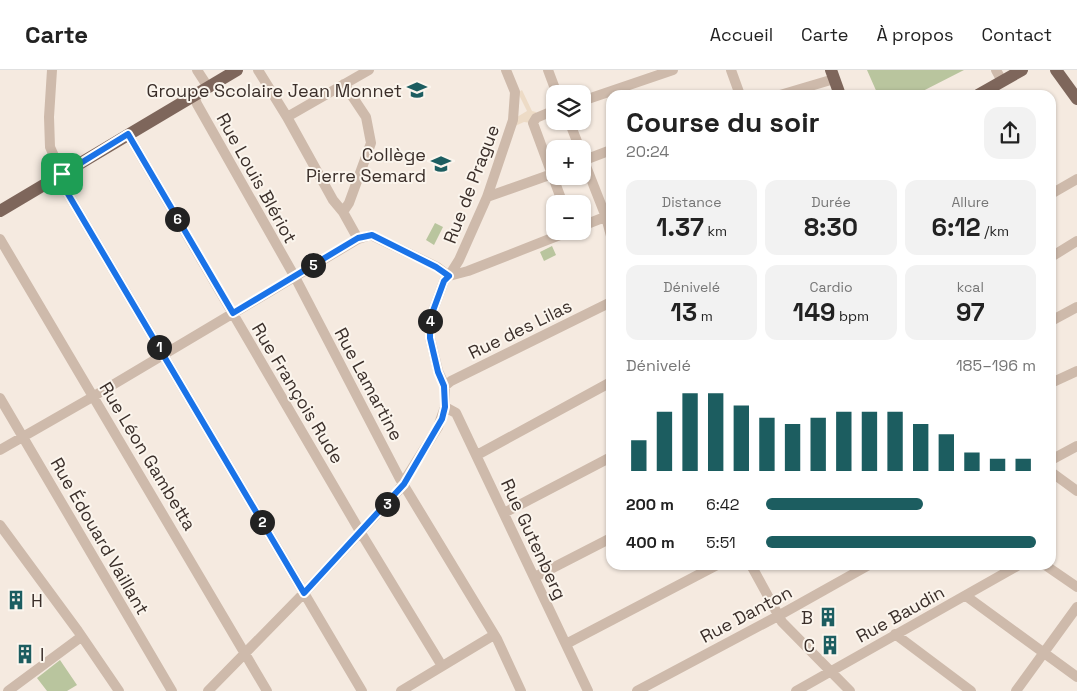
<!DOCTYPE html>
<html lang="fr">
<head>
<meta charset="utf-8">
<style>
	:root { --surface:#fff; --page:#f2f2f2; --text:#222; --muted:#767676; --line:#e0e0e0; --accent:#1c5d60 }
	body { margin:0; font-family:"Space Grotesk",sans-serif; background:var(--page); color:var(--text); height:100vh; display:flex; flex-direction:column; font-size:19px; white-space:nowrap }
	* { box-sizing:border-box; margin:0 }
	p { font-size:16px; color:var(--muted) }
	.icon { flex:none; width:28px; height:28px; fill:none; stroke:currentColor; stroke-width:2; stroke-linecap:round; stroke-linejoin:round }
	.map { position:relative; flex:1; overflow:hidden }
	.details { position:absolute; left:606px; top:20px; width:450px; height:480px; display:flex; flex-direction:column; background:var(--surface); border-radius:15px; box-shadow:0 1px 4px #0004 }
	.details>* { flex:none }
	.tools { position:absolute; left:546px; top:15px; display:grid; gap:10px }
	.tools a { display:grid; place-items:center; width:45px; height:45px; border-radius:10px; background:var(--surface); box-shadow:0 1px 4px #0004; font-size:25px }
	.pin { position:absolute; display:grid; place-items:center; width:42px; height:42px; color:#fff; margin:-21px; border-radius:10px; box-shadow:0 2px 8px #0006 }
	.km { position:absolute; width:25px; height:25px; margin:-12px; border-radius:50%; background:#222; color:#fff; font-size:14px; line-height:25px; text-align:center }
	.round { display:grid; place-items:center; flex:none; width:52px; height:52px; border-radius:15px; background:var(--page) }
	.overview { display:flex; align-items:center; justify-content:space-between; height:85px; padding:0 20px }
	h1 { font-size:28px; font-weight:700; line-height:38px }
	.metrics { display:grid; grid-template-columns:repeat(3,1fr); gap:8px; height:85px; padding:5px 20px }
	.metrics div { display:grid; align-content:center; border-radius:12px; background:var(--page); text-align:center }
	.metrics b { font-size:25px; font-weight:700 }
	.metrics small { font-size:14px; font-weight:400 }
	.metrics p { font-size:14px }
	.chart { height:140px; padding:10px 20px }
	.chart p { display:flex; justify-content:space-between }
	.chart svg { width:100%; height:90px; margin-top:5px; stroke:var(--accent); stroke-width:6 }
	ul { padding:0 20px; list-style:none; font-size:16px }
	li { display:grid; grid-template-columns:80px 60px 1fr; align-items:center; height:38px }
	li i { height:12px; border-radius:6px; background:var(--accent) }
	header { display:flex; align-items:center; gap:30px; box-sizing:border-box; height:70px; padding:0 25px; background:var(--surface); border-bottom:1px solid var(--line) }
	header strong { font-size:24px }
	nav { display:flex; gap:28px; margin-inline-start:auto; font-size:18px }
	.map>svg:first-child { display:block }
	.green { fill:#b9c59e }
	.plaza { fill:#eddbc6 }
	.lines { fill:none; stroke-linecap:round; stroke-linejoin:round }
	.minor { stroke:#cebaab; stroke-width:10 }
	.major { stroke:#7e665b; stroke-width:12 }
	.route-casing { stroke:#fff; stroke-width:10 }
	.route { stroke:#1a73e8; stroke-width:6 }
	.labels { text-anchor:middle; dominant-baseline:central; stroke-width:4; stroke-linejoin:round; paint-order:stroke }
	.poi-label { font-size:18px; fill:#3b2f2a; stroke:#fbf5ed; text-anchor:end }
	.street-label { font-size:18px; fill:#3b2f2a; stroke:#fbf5ed }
</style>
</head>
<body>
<header>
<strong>Carte</strong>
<nav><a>Accueil</a><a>Carte</a><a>À propos</a><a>Contact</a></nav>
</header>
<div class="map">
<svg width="1077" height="621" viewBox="0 0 1077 621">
	<rect width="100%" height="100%" fill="#f5eae0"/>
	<path class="green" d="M 867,0 L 964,0 L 915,25 L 878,25 Z
		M 435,153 L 443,157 L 434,175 L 426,170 Z
		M 552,176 L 556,185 L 544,191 L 540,182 Z
		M 60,590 L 77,615 L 67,621 L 47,621 L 37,608 Z"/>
	<path class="plaza" d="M 522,20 L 532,41 L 536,42 L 537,46 L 531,53 L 524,52 L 515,56 L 517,47 L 527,41 L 519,25 L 519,22 Z"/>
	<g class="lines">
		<path class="minor" d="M 52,0 L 49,47 L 50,77 L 62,104
			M 197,0 L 208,17
			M 258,0 L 287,47 L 333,130 L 343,142 L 358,169
			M 548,0 L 557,24
			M 731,0 L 740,25
			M 996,0 L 1002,11
			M 194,25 L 197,34 L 296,209 L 400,409 L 497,569 L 521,621
			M 780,25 L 834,9
			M 582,31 L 673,0
			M 555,40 L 536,48 L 533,53 L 563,134
			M 287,47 L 369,0
			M 569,51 L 580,79
			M 128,64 L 361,463 L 442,596
			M 582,86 L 606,147 L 611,166
			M 582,91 L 611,80
			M 58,107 L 362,621
			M 1051,124 L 1077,109
			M 487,127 L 555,103
			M 343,142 L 349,133 L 371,73 L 366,47 L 344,14
			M 582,156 L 610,145
			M 0,169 L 267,621
			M 1051,187 L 1077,171
			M 1051,251 L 1077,237
			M 1051,313 L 1077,301
			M 445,316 L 451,311 L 611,232
			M 0,328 L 172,621
			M 445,337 L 456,343 L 588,621
			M 0,380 L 89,329 L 358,169 L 371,165 L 437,197 L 449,206 L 459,190 L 487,127 L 513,50 L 515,22 L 506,0
			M 477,385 L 611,312
			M 1051,390 L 1077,376
			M 1051,402 L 1077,421
			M 504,443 L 611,387
			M 0,455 L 78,561 L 119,621
			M 751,495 L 782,552 L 850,621
			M 1045,495 L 1077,517
			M 535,507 L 611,468
			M 966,526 L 1077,607
			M 895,564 L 971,621
			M 566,574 L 717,495
			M 8,621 L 81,567
			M 208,621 L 304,523 L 398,421 L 438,357 L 445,337 L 445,316 L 438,301 L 430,268 L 430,249 L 444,211 L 449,206 L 468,201 L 570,161
			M 401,621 L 494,565
			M 637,621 L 778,546 L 869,495
			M 796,621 L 1019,495
			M 1016,621 L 1077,537"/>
		<path class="major" d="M 831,0 L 840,25
			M 1056,0 L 1077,29
			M 978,25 L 1022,0
			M 0,141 L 237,0"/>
	</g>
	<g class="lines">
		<defs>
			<path id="route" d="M 128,64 L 233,243 L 358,168 L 372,165 L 436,197 L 449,206 L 444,211 L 430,249 L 430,268 L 438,302 L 444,316 L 445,337 L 442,349 L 404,414 L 304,523 L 58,107 Z"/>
		</defs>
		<use href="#route" class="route-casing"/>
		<use href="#route" class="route"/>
	</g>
	<defs>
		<symbol id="school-bare" viewBox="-9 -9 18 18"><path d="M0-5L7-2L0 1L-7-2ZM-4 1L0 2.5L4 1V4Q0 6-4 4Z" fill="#1c5d60" stroke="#fbf5ed" stroke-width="2.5" paint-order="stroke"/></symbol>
		<symbol id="building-bare" viewBox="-9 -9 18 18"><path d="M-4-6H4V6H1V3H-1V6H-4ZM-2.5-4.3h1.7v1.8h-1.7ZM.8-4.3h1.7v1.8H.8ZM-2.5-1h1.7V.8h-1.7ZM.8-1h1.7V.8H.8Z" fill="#1c5d60" stroke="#fbf5ed" stroke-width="2.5" paint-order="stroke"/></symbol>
	</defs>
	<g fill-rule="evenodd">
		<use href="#school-bare" x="403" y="6" width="28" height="28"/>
		<use href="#school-bare" x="427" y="80" width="28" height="28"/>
		<use href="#building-bare" x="2" y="516" width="28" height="28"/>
		<use href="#building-bare" x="814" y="533" width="28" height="28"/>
		<use href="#building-bare" x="816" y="561" width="28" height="28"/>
		<use href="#building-bare" x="11" y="570" width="28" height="28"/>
	</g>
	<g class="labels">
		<g class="poi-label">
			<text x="402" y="20">Groupe Scolaire Jean Monnet</text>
			<text x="426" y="84">Collège<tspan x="426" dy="21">Pierre Semard</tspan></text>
			<text x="31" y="530" text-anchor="start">H</text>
			<text x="813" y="547">B</text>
			<text x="815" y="575">C</text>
			<text x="40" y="584" text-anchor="start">I</text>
		</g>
		<g class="street-label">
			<text transform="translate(257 108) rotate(61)">Rue Louis Blériot</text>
			<text transform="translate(471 114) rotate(-69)">Rue de Prague</text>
			<text transform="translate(520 259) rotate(-26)">Rue des Lilas</text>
			<text transform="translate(369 314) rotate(62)">Rue Lamartine</text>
			<text transform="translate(298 323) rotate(59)">Rue François Rude</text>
			<text transform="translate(148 386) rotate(59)">Rue Léon Gambetta</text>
			<text transform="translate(100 466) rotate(60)">Rue Édouard Vaillant</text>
			<text transform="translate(534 469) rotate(65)">Rue Gutenberg</text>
			<text transform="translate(746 544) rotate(-28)">Rue Danton</text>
			<text transform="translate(900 544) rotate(-29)">Rue Baudin</text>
		</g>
	</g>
</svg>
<div class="tools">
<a><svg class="icon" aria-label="layers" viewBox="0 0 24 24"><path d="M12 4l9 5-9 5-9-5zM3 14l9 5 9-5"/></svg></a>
<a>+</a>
<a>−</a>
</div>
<div class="pin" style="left:62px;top:104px;background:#1e9e55"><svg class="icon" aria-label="arrive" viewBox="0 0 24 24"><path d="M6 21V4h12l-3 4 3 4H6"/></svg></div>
<b class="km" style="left:159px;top:277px">1</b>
<b class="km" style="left:262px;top:452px">2</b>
<b class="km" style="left:387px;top:434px">3</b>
<b class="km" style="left:430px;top:251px">4</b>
<b class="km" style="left:313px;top:195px">5</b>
<b class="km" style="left:177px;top:149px">6</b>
<section class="details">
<div class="overview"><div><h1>Course du soir</h1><p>20:24</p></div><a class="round"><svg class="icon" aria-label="share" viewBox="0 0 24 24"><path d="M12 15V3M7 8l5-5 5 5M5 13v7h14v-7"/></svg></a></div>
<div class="metrics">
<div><p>Distance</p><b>1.37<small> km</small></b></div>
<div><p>Durée</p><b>8:30</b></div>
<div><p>Allure</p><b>6:12<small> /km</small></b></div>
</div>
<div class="metrics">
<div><p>Dénivelé</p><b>13<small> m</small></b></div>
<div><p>Cardio</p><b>149<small> bpm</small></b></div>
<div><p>kcal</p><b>97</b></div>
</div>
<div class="chart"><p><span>Dénivelé</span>185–196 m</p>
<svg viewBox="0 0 160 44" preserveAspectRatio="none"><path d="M5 44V29M15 44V15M25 44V6M35 44V6M45 44V12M55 44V18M65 44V21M75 44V18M85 44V15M95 44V15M105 44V15M115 44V21M125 44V26M135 44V35M145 44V38M155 44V38"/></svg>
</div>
<ul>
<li><b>200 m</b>6:42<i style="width:58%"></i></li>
<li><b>400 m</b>5:51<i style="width:100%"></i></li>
</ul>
</section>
</div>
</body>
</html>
